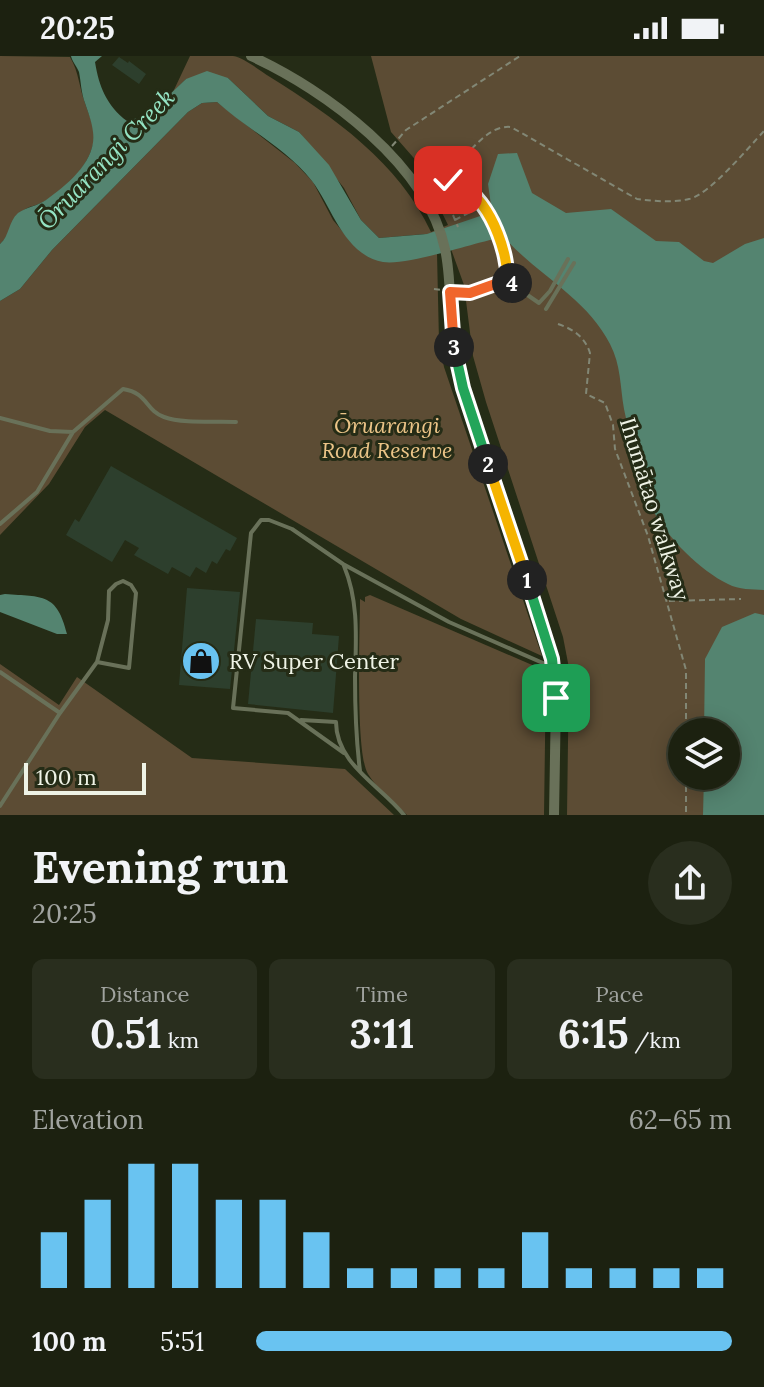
<!DOCTYPE html>
<html lang="en">
<head>
<meta charset="utf-8">
<style>
	:root { --surface:#1c2110; --page:#292e1e; --text:#f1f3f6; --muted:#a0a39f; --line:#3a3e30; --accent:#69c3f1 }
	body { margin:0; font-family:Lora,serif; background:var(--page); color:var(--text); height:100vh; display:flex; flex-direction:column; font-size:30px; white-space:nowrap }
	* { box-sizing:border-box; margin:0 }
	p { font-size:26px; color:var(--muted) }
	.icon { flex:none; width:44px; height:44px; fill:none; stroke:currentColor; stroke-width:2; stroke-linecap:round; stroke-linejoin:round }
	.map { position:relative; height:759px; overflow:hidden }
	.side { display:flex; flex-direction:column; background:var(--surface); flex:1 }
	.side>* { flex:none }
	.tools { position:absolute; left:668px; top:662px; display:grid; gap:16px }
	.tools a { display:grid; place-items:center; width:72px; height:72px; border-radius:50%; background:var(--surface); box-shadow:0 4px 20px #0003,0 0 0 2px var(--line); font-size:40px }
	.scale { position:absolute; left:24px; bottom:20px; width:122px; box-sizing:border-box; padding-left:8px; border:4px solid #eff3e6; border-top:0; font-size:22px; line-height:28px; white-space:nowrap; color:#eff3e6; -webkit-text-stroke:6px #252c16; paint-order:stroke }
	.pin { position:absolute; display:grid; place-items:center; width:68px; height:68px; color:#fff; margin:-34px; border-radius:16px; box-shadow:0 4px 12px #0006 }
	.km { position:absolute; width:40px; height:40px; margin:-20px; border-radius:50%; background:#222; color:#fff; font-size:22px; line-height:40px; text-align:center }
	.round { display:grid; place-items:center; flex:none; width:84px; height:84px; border-radius:42px; background:var(--page) }
	.headline { display:flex; align-items:center; justify-content:space-between; height:136px; padding:0 32px }
	h1 { font-size:44px; font-weight:700; line-height:60px }
	.stats { display:grid; grid-template-columns:repeat(3,1fr); gap:12px; height:136px; padding:8px 32px }
	.stats div { display:grid; align-content:center; border-radius:12px; background:var(--page); text-align:center }
	.stats b { font-size:40px; font-weight:700 }
	.stats small { font-size:22px; font-weight:400 }
	.stats p { font-size:22px }
	.chart { height:224px; padding:16px 32px }
	.chart p { display:flex; justify-content:space-between }
	.chart svg { width:100%; height:144px; margin-top:8px; stroke:var(--accent); stroke-width:6 }
	ul { padding:0 32px; list-style:none; font-size:26px }
	li { display:grid; grid-template-columns:128px 96px 1fr; align-items:center; height:60px }
	li i { height:20px; border-radius:10px; background:var(--accent) }
	.status { display:flex; justify-content:space-between; align-items:center; height:56px; padding:0 40px; background:var(--surface); direction:ltr }
	.status svg { height:22px; fill:currentColor }
	.map>svg:first-child { display:block }
	.green { fill:#5c4c34; fill-rule:evenodd }
	.water { fill:#548470 }
	.building { fill:#2d3f2d }
	.lines { fill:none; stroke-linecap:round; stroke-linejoin:round }
	.path { stroke:#828775; stroke-width:2; stroke-dasharray:6 4; stroke-linecap:butt }
	.service { stroke:#697159; stroke-width:4 }
	.tertiary { stroke:#697159; stroke-width:10 }
	.split-1-casing { stroke:#fff; stroke-width:16 }
	.split-2-casing { stroke:#fff; stroke-width:16 }
	.split-3-casing { stroke:#fff; stroke-width:16 }
	.split-4-casing { stroke:#fff; stroke-width:16 }
	.split-5-casing { stroke:#fff; stroke-width:16 }
	.split-1 { stroke:#22a559; stroke-width:10 }
	.split-2 { stroke:#f5b400; stroke-width:10 }
	.split-3 { stroke:#22a559; stroke-width:10 }
	.split-4 { stroke:#f0652b; stroke-width:10 }
	.split-5 { stroke:#f5b400; stroke-width:10 }
	.labels { text-anchor:middle; dominant-baseline:central; stroke-width:6; stroke-linejoin:round; paint-order:stroke }
	.park-label { font-size:22px; font-style:italic; fill:#ebc487; stroke:#252c16 }
	.street-label { font-size:22px; fill:#eff3e6; stroke:#252c16 }
	.poi-label { font-size:22px; fill:#eff3e6; stroke:#252c16; text-anchor:start }
	.water-label { font-size:24px; font-style:italic; fill:#95e4c4; stroke:#252c16 }
</style>
</head>
<body>
<div class="status"><b>20:25</b><svg viewBox="0 0 49 12"><path d="M0 12V9h3v3zM5 12V6h3v6zM10 12V3h3v9zM15 12V0h3v12zM26 1h20v11H26zM47 4h2v5h-2z"/></svg></div>
<div class="map">
<svg width="764" height="759" viewBox="0 0 764 759">
	<rect width="100%" height="100%" fill="#252c16"/>
	<path class="green" d="M 0,0 L 70,1 C 79,16 79,31 85,47 C 88,57 93,66 94,77 C 96,104 65,136 41,147 C 35,150 29,150 24,154 C 7,167 13,176 0,188 Z
		M 190,0 C 204,0 220,0 233,0 C 245,2 260,15 270,21 C 334,61 399,107 431,176 L 448,169 L 426,124 L 427,117 L 391,76 L 371,0 L 764,0 L 764,759 L 567,759 L 569,612 L 563,581 L 486,346 L 473,300 L 464,229 L 451,193 L 437,197 L 439,285 L 444,311 L 542,600 L 461,563 L 105,354 L 85,371 L 49,428 L 0,479 L 0,245 L 20,233 L 52,194 L 188,56 L 202,47 L 217,46 L 295,107 L 313,126 L 333,164 L 353,188 L 367,199 L 426,178 L 379,182 L 361,164 L 344,132 L 299,76 L 268,60 L 228,22 L 186,23 L 173,36 ZM 682,676 L 726,676 L 726,720 L 682,720 Z
		M 370,539 L 546,615 L 544,759 L 407,759 C 394,746 377,733 368,718 C 355,697 360,574 360,543 L 365,546 L 365,541 Z
		M 0,608 L 59,649 L 77,621 L 192,702 L 345,713 L 394,759 L 0,759 Z"/>
	<path class="water" d="M 71,0 L 102,0 L 95,6 C 99,31 107,50 127,65 L 148,59 L 186,23 L 207,15 L 228,22 L 268,60 L 299,76 L 329,109 L 361,164 L 379,182 L 427,178 L 492,156 L 488,128 L 498,98 L 517,97 L 532,137 L 566,157 L 611,153 L 656,185 L 679,186 L 704,205 L 713,207 L 745,188 L 764,182 L 764,534 C 752,533 739,534 728,528 C 697,513 659,474 647,441 C 637,414 630,381 624,353 C 620,330 621,309 610,288 C 586,241 537,219 504,181 C 475,186 408,210 383,206 C 344,199 332,151 312,125 C 286,92 248,74 217,46 L 202,47 L 188,56 L 52,194 L 20,233 L 0,245 L 0,188 C 10,179 8,166 18,157 C 27,151 37,150 46,144 C 67,129 97,105 93,76 C 92,66 88,56 85,47 C 81,36 81,26 79,16 C 77,11 72,5 71,0 Z
		M 5,538 C 43,541 57,537 67,578 L 57,578 L 0,556 L 0,539 Z
		M 755,557 L 764,559 L 764,759 L 703,759 L 704,720 L 726,720 L 726,676 L 704,676 L 705,603 L 722,571 Z"/>
	<path class="building" d="M 119,1 L 128,7 L 129,5 L 146,18 L 139,28 L 112,9 Z
		M 111,410 L 237,482 L 230,495 L 226,493 L 217,508 L 212,505 L 206,517 L 196,511 L 190,521 L 172,511 L 168,518 L 134,499 L 139,492 L 125,484 L 112,506 L 66,479 L 75,463 L 79,466 Z
		M 187,532 L 240,536 L 230,633 L 179,629 Z
		M 256,563 L 313,567 L 312,578 L 339,580 L 333,657 L 248,648 Z"/>
	<g class="lines">
		<path class="path" d="M 392,90 L 406,74 L 520,0
			M 420,121 L 448,124 L 467,114
			M 449,125 L 469,133
			M 453,159 L 458,171
			M 455,164 L 480,151
			M 508,222 C 505,200 500,181 491,161 C 488,154 483,152 479,147 C 468,132 468,116 467,98 C 478,86 493,69 511,71 L 637,143 C 654,145 672,147 689,143 C 709,139 749,91 764,75
			M 434,233 L 441,234
			M 558,268 C 573,273 585,281 590,297 L 586,338 L 605,347 L 613,369 L 615,393 L 648,480 L 686,614 L 686,676
			M 669,545 L 741,543
			M 686,720 L 686,759"/>
		<path class="service" d="M 451,236 L 470,237 L 504,226 L 513,229 L 539,247 L 550,235 L 568,203
			M 546,253 L 574,207
			M 0,362 L 50,375 L 73,376
			M 0,468 L 37,436 L 73,376 L 123,333 C 148,337 145,354 164,361 C 182,368 216,365 236,366
			M 344,510 C 359,546 356,583 355,621 C 355,653 356,683 360,715
			M 0,616 L 60,657
			M 301,664 L 336,666 C 336,708 381,730 404,759
			M 344,697 L 288,657 L 233,652 L 251,477 L 261,464 L 269,464 L 292,473 L 343,508 L 449,566 L 552,611
			M 0,750 L 60,657 L 97,606 L 108,564 L 109,535 L 116,528 L 123,525 L 131,529 L 136,537 L 129,612 L 97,606"/>
		<path class="tertiary" d="M 251,0 C 326,34 427,109 445,193 C 452,225 449,258 453,290 C 456,304 460,318 463,332 L 552,603 L 556,642 L 554,759"/>
	</g>
	<g class="lines">
		<defs>
			<path id="split-1" d="M 527,524 L 552,603 L 556,642"/>
			<path id="split-2" d="M 488,408 L 527,524"/>
			<path id="split-3" d="M 454,291 L 463,332 L 488,408"/>
			<path id="split-4" d="M 454,291 L 450,236 L 470,237 L 501,226 L 513,229 L 512,227"/>
			<path id="split-5" d="M 448,124 C 455,128 466,130 471,136 C 488,152 498,174 504,197 C 507,208 506,218 512,227"/>
		</defs>
		<use href="#split-1" class="split-1-casing"/>
		<use href="#split-2" class="split-2-casing"/>
		<use href="#split-3" class="split-3-casing"/>
		<use href="#split-4" class="split-4-casing"/>
		<use href="#split-5" class="split-5-casing"/>
		<use href="#split-1" class="split-1"/>
		<use href="#split-2" class="split-2"/>
		<use href="#split-3" class="split-3"/>
		<use href="#split-4" class="split-4"/>
		<use href="#split-5" class="split-5"/>
	</g>
	<defs>
		<symbol id="shop-disc" viewBox="-11 -11 22 22"><circle r="9.5" fill="#69c3f1" stroke="#252c16"/><path d="M-5-2.5h2.3a2.7 3.5 0 0 1 5.4 0H5L5.5 6h-11ZM-1.5-2.5h3a1.5 2.3 0 0 0-3 0Z" fill="#111"/></symbol>
	</defs>
	<g fill-rule="evenodd">
		<use href="#shop-disc" x="179" y="583" width="44" height="44"/>
	</g>
	<g class="labels">
		<g class="park-label">
			<text x="387" y="369">Ōruarangi<tspan x="387" dy="25">Road Reserve</tspan></text>
		</g>
		<g class="street-label">
			<text transform="translate(655 453) rotate(73)">Ihumātao walkway</text>
		</g>
		<g class="poi-label">
			<text x="229" y="605">RV Super Center</text>
		</g>
		<g class="water-label">
			<text transform="translate(106 103) rotate(-46)">Ōruarangi Creek</text>
		</g>
	</g>
</svg>
<div class="tools">
<a><svg class="icon" aria-label="layers" viewBox="0 0 24 24"><path d="M12 4l9 5-9 5-9-5zM3 14l9 5 9-5"/></svg></a>
</div>
<div class="scale">100 m</div>
<div class="pin" style="left:556px;top:642px;background:#1e9e55"><svg class="icon" aria-label="arrive" viewBox="0 0 24 24"><path d="M6 21V4h12l-3 4 3 4H6"/></svg></div>
<div class="pin" style="left:448px;top:124px;background:#d93025"><svg class="icon" aria-label="check" viewBox="0 0 24 24"><path d="M5 12l5 5 9-10"/></svg></div>
<b class="km" style="left:527px;top:524px">1</b>
<b class="km" style="left:488px;top:408px">2</b>
<b class="km" style="left:454px;top:291px">3</b>
<b class="km" style="left:512px;top:227px">4</b>
</div>
<section class="side">
<div class="headline"><div><h1>Evening run</h1><p>20:25</p></div><a class="round"><svg class="icon" aria-label="share" viewBox="0 0 24 24"><path d="M12 15V3M7 8l5-5 5 5M5 13v7h14v-7"/></svg></a></div>
<div class="stats">
<div><p>Distance</p><b>0.51<small> km</small></b></div>
<div><p>Time</p><b>3:11</b></div>
<div><p>Pace</p><b>6:15<small> /km</small></b></div>
</div>
<div class="chart"><p><span>Elevation</span>62–65 m</p>
<svg viewBox="0 0 160 44" preserveAspectRatio="none"><path d="M5 44V27M15 44V17M25 44V6M35 44V6M45 44V17M55 44V17M65 44V27M75 44V38M85 44V38M95 44V38M105 44V38M115 44V27M125 44V38M135 44V38M145 44V38M155 44V38"/></svg>
</div>
<ul>
<li><b>100 m</b>5:51<i style="width:100%"></i></li>
</ul>
</section>
</body>
</html>
